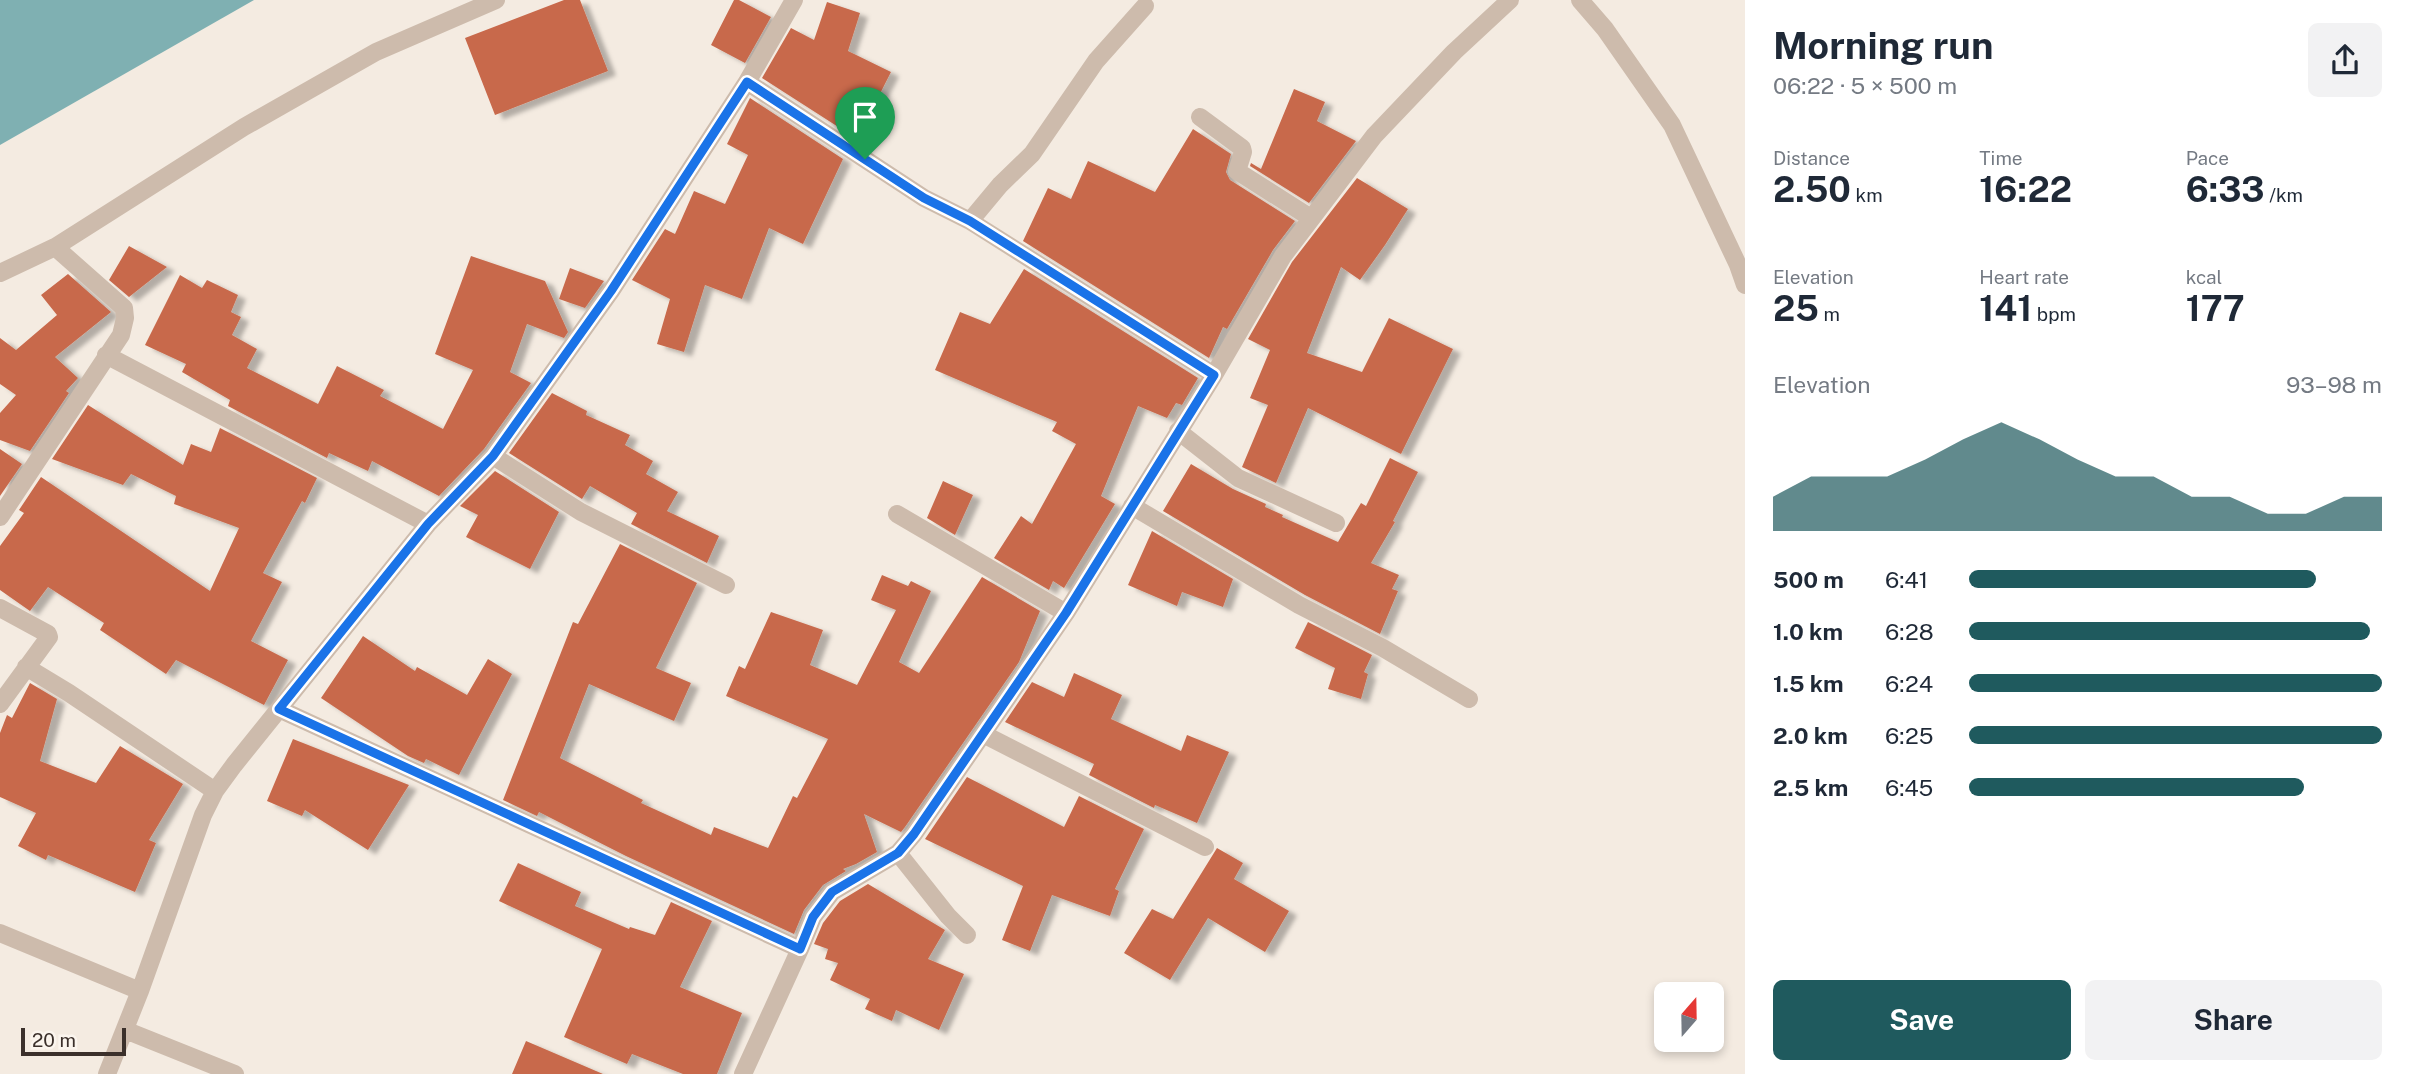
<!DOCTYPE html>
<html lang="en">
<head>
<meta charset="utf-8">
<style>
	:root { --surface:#fff; --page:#f2f2f3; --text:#1f2937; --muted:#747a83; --accent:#1f5a5e }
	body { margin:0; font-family:"Public Sans",sans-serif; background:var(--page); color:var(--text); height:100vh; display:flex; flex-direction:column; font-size:26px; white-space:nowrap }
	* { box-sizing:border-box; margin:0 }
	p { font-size:23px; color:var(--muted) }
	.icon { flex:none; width:38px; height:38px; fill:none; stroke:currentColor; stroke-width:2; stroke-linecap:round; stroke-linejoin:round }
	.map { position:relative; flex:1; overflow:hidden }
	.drawer { display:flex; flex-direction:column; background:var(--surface); width:665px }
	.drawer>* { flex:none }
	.needle { width:46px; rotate:20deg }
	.controls { position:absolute; left:1654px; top:982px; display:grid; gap:14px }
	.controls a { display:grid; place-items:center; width:70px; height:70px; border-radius:10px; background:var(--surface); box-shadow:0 4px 10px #0003; font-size:35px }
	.scale { position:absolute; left:21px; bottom:18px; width:105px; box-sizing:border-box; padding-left:7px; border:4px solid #3b302b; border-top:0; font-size:19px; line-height:24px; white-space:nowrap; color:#3b302b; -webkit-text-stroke:5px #fbf5ee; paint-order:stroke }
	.pin { position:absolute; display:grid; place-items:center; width:60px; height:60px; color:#fff; margin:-72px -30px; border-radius:50% 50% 50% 0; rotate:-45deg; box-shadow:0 0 7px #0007 }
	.pin .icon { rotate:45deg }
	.round { display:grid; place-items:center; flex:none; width:74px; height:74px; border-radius:10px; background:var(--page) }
	.headline { display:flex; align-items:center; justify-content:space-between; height:119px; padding:0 28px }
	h1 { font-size:38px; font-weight:700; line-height:52px }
	.stats { display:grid; grid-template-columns:repeat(3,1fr); gap:10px; height:119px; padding:7px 28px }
	.stats div { display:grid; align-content:center }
	.stats b { font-size:35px; font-weight:700 }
	.stats small { font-size:19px; font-weight:400 }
	.stats p { font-size:19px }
	.chart { height:196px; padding:14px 28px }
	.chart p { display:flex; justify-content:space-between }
	.chart svg { width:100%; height:126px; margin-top:7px; fill:var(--accent); opacity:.7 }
	.cta { display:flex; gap:14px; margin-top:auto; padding:14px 28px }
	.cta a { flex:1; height:80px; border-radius:10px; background:var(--accent); color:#fff; font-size:28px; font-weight:700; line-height:80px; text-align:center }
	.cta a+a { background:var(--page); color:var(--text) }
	ul { padding:0 28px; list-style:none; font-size:23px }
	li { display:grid; grid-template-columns:112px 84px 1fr; align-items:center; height:52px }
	li i { height:18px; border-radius:9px; background:var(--accent) }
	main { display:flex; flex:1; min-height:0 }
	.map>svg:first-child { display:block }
	.water { fill:#7fb0b2 }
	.building { fill:#c8694b; filter:url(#shadow) }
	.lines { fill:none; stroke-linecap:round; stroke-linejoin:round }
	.street { stroke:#cdbbac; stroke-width:18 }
	.route-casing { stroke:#fff; stroke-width:14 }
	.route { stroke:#1a73e8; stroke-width:9 }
</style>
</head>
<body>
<main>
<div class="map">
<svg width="1745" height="1074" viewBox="0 0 1745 1074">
	<defs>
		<filter id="shadow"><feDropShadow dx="8" dy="4.5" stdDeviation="2" flood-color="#0004"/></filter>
	</defs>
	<rect width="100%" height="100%" fill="#f4ebe1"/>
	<path class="water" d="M 0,0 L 254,0 L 0,145 Z"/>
	<path class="building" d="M 564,0 L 580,0 L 608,71 L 495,115 L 465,38 Z
		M 734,0 L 739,0 L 771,17 L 745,63 L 711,45 Z
		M 827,2 L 860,13 L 848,51 L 891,72 L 857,139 L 762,78 L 791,28 L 814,40 Z
		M 1294,89 L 1325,102 L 1317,121 L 1356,141 L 1309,203 L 1250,166 L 1251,163 L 1261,169 Z
		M 750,98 L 843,159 L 803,244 L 769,228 L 742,299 L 705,285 L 684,352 L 657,344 L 670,299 L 632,280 L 665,229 L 675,234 L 694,191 L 725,204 L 748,155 L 727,144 Z
		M 1193,129 L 1231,154 L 1226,172 L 1230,180 L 1295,221 L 1273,250 L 1227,329 L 1223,327 L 1209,358 L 1023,241 L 1048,188 L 1071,199 L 1088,161 L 1155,192 Z
		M 1357,178 L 1408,209 L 1385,245 L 1360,280 L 1341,267 L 1307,353 L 1362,372 L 1389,318 L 1453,349 L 1401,454 L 1308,408 L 1276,483 L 1242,467 L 1268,405 L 1250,398 L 1270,350 L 1248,339 L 1292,262 Z
		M 129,246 L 167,267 L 129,297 L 109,280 Z
		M 471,256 L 545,281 L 568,332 L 564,338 L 527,324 L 510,372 L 531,383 L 484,449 L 439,496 L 372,461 L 368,471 L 329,453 L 327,458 L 228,406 L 230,400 L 182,372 L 186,364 L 145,345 L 180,275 L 202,288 L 207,280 L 238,295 L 231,312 L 241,317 L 232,335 L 257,349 L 247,368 L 318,404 L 337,366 L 384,390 L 380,396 L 443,429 L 473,370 L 435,354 Z
		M 570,268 L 604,281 L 585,308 L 559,299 Z
		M 1024,269 L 1198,378 L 1182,405 L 1176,403 L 1167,418 L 1138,406 L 1101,496 L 1115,504 L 1064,588 L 1053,581 L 1049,590 L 994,558 L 1021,516 L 1032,524 L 1076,444 L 1052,431 L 1057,422 L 935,370 L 960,312 L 990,324 Z
		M 68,274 L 111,312 L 55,357 L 78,378 L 66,391 L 69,393 L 30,451 L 0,440 L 0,413 L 16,395 L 0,384 L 0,338 L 16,350 L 57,315 L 41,295 Z
		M 552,393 L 587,411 L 586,415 L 630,435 L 625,445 L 653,461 L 646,474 L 678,492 L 667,511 L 719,536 L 707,563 L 631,524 L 637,513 L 590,486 L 582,499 L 509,453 Z
		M 88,405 L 183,465 L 191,444 L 211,452 L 220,428 L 317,478 L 305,503 L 302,501 L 263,573 L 282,582 L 251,641 L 288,660 L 264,705 L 176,660 L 166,674 L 100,630 L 104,623 L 48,587 L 30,611 L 0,590 L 0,546 L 24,513 L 19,510 L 41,477 L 210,591 L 239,528 L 174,504 L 176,496 L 131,474 L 123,485 L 52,459 Z
		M 0,449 L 22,464 L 0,496 Z
		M 1390,458 L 1418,472 L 1393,521 L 1395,522 L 1371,563 L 1399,575 L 1392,589 L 1398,591 L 1380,634 L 1305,595 L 1163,511 L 1191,464 L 1233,489 L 1266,504 L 1265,507 L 1283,515 L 1282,517 L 1338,542 L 1361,503 L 1366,506 Z
		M 495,471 L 559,512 L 530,569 L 466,537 L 478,515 L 460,506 Z
		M 943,481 L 973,495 L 955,535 L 927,518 Z
		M 1152,531 L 1233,579 L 1223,607 L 1182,592 L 1177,606 L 1128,585 Z
		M 620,544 L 697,583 L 656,668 L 691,683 L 674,721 L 589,684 L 560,758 L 643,800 L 641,803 L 711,835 L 714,827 L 768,848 L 793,796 L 797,798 L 828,739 L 726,696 L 739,666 L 745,669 L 771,612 L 823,630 L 810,665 L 857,685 L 896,610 L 871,600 L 882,575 L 908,586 L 911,581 L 931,591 L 899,662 L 919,673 L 982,577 L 1040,611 L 1019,662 L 905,827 L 901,832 L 864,814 L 877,852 L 856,864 L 843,869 L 846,871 L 823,885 L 804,910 L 794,934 L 626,856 L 539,812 L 537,816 L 503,800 L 573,622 L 578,624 Z
		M 1308,622 L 1372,655 L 1364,672 L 1368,674 L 1361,699 L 1328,689 L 1335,668 L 1295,648 Z
		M 363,636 L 415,671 L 417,667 L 467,695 L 488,659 L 512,674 L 459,775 L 426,759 L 424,763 L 408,756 L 321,698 Z
		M 1074,673 L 1122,695 L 1111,719 L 1181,751 L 1187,735 L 1229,752 L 1197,823 L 1155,805 L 1154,808 L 1089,775 L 1094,764 L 1005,722 L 1032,682 L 1064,697 Z
		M 30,683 L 57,699 L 40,761 L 96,783 L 120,746 L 183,784 L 149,840 L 156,843 L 135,892 L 48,855 L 46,860 L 18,846 L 36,813 L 0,797 L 0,733 L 7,715 L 12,718 Z
		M 293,739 L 409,785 L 368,850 L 305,810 L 302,816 L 267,801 Z
		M 967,777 L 1064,827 L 1079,796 L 1144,829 L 1115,889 L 1119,891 L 1110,916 L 1052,895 L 1030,951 L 1002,940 L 1023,886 L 925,839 Z
		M 1217,848 L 1243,863 L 1234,879 L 1289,911 L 1265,952 L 1208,918 L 1170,980 L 1124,953 L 1152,909 L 1173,919 Z
		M 518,863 L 581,892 L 575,906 L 629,929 L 630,927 L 655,935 L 671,902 L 712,921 L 680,987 L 742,1013 L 717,1074 L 683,1074 L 632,1054 L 627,1064 L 564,1037 L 602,949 L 499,901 Z
		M 868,884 L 945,930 L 928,959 L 964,974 L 939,1030 L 896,1010 L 892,1021 L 865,1009 L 870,999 L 830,980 L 838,963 L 825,959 L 828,949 L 814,944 L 823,923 L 840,901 Z
		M 526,1041 L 603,1074 L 512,1074 Z"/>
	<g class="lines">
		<path class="street" d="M 1580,0 L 1605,29 L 1672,125 L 1738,265 L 1745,285
			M 747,82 L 924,198 L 970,221 L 1214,375
			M 1200,117 L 1242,148 L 1243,152 L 1237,171 L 1311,218
			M 970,221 L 1000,185 L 1032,154 L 1096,61 L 1145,6
			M 0,273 L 55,247 L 244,127 L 376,52 L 496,0
			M 106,355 L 428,524
			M 1178,431 L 1238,478 L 1336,523
			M 493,456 L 581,512 L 726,585
			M 1132,506 L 1299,605 L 1383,648 L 1469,699
			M 897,514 L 1066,613
			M 0,517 L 121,335 L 125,318 L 124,308 L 55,247
			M 0,608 L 48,634 L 49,637 L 0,704
			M 26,667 L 69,693 L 215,791
			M 279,709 L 800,949
			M 983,734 L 1205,847
			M 898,853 L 948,916 L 967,935
			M 0,933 L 140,991
			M 125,1030 L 235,1074
			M 107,1074 L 140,991 L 203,815 L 215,791 L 234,765 L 428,524 L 493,456 L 611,291 L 747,82 L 794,0
			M 743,1074 L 800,949 L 813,917 L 832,892 L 898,853 L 914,834 L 1066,613 L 1214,375 L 1283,256 L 1374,136 L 1454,52 L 1510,0"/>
	</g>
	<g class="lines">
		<defs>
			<path id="route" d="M 747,82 L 924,198 L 970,221 L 1214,375 L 1066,613 L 914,834 L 898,853 L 832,892 L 813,917 L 800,949 L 279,709 L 428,524 L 493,456 L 611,291 Z"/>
		</defs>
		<use href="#route" class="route-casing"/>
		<use href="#route" class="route"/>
	</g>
</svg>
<div class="controls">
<a><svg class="needle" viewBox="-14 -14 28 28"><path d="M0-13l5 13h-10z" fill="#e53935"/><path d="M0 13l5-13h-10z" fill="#747a83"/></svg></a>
</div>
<div class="scale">20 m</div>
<div class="pin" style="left:865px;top:159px;background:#1e9e55"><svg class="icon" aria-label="arrive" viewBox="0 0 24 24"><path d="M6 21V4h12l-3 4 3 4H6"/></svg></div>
</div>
<section class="drawer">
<div class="headline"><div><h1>Morning run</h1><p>06:22 · 5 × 500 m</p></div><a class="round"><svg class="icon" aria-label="share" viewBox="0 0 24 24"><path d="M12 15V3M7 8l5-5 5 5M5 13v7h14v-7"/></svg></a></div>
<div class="stats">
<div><p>Distance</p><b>2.50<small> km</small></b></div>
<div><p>Time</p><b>16:22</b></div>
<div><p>Pace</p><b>6:33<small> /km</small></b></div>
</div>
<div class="stats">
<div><p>Elevation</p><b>25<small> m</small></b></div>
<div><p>Heart rate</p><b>141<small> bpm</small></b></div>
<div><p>kcal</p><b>177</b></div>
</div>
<div class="chart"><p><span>Elevation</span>93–98 m</p>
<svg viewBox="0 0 160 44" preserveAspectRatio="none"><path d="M0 44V32L10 25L20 25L30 25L40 19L50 12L60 6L70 12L80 19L90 25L100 25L110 32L120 32L130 38L140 38L150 32L160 32V44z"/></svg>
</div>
<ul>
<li><b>500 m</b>6:41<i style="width:84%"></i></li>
<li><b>1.0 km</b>6:28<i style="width:97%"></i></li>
<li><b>1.5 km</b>6:24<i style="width:100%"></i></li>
<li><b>2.0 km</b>6:25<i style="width:100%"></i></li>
<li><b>2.5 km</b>6:45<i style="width:81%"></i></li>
</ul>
<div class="cta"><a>Save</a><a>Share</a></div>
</section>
</main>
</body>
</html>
